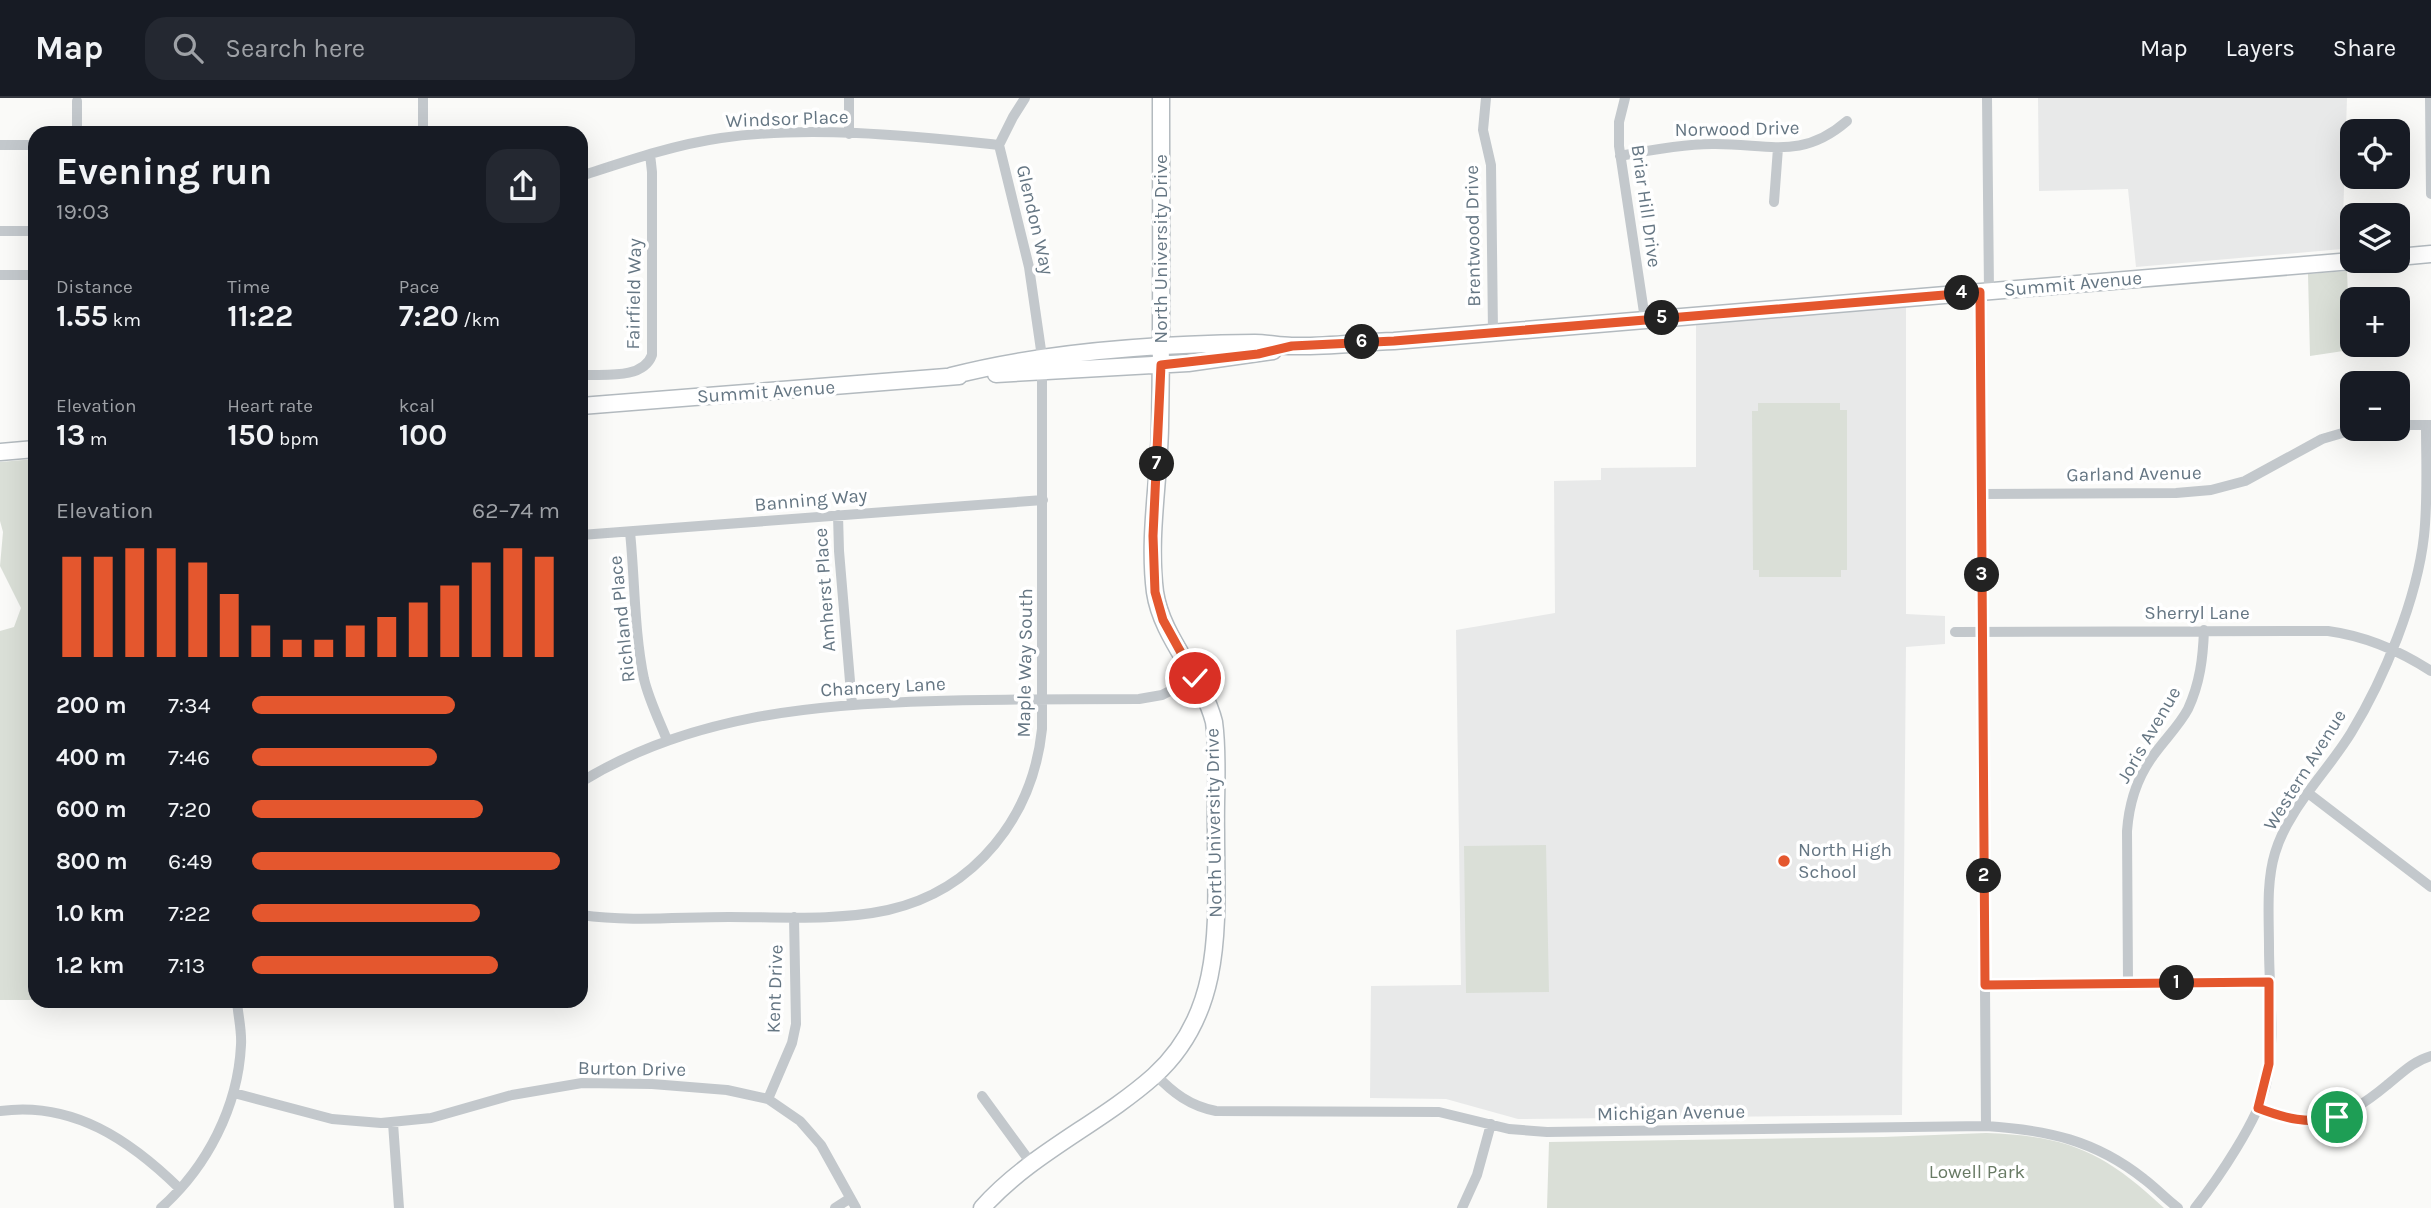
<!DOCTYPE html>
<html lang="en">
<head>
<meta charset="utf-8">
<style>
	:root { --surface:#171b24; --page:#242831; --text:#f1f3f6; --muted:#9ea1a6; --line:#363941; --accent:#e4572e }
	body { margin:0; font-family:Karla,sans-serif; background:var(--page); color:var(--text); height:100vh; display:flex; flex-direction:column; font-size:26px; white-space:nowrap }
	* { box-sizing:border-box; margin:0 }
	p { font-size:23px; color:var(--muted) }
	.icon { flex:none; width:38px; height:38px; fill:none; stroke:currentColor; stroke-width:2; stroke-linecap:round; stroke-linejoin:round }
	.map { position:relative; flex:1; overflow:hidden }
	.sheet { position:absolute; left:28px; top:28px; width:560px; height:882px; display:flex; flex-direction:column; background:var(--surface); border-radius:21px; box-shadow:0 7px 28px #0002 }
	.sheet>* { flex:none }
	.tools { position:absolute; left:2340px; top:21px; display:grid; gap:14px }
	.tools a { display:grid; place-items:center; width:70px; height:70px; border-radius:14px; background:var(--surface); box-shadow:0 7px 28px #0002; font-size:35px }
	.pin { position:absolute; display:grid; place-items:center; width:60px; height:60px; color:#fff; margin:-30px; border:4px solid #fff; border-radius:50%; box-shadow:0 2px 7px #0007 }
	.km { position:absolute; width:35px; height:35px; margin:-18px; border-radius:50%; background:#222; color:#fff; font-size:19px; line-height:35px; text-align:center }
	.round { display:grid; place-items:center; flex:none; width:74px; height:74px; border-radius:21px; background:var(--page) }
	.headline { display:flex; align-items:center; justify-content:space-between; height:119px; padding:0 28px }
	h1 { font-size:38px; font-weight:700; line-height:52px }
	.figures { display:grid; grid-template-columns:repeat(3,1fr); gap:10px; height:119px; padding:7px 28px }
	.figures div { display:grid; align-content:center }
	.figures b { font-size:30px; font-weight:700 }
	.figures small { font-size:19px; font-weight:400 }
	.figures p { font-size:19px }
	.chart { height:196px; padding:14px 28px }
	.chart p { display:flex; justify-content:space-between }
	.chart svg { width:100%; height:126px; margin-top:7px; stroke:var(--accent); stroke-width:6 }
	ul { padding:0 28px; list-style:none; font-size:23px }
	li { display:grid; grid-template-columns:112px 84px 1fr; align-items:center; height:52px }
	li i { height:18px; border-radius:9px; background:var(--accent) }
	header { display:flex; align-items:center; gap:42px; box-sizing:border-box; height:98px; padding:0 35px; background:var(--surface); border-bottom:2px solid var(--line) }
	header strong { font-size:33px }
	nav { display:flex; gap:38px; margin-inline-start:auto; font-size:24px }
	.search { width:490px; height:63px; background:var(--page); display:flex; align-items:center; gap:18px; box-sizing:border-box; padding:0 24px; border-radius:21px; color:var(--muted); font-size:26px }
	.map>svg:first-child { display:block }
	.built { fill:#e8e9e9 }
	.green { fill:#dadfd7 }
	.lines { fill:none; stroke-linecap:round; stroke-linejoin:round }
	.secondary-casing { stroke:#b3babf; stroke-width:19 }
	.street { stroke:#c3c8cc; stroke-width:10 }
	.secondary { stroke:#fff; stroke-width:16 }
	.route-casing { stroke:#fff; stroke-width:14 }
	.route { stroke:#e4572e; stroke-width:9 }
	.poi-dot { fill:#e4572e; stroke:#fff; stroke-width:2.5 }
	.labels { text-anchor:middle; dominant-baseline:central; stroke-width:7; stroke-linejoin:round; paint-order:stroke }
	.street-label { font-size:19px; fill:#657683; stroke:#fff }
	.poi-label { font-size:19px; fill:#657683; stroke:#fff; text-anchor:start }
	.park-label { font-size:19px; fill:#687a64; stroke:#fff }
</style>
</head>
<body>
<header>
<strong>Map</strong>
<div class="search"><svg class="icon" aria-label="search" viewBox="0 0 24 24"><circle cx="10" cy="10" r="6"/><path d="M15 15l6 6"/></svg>Search here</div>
<nav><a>Map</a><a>Layers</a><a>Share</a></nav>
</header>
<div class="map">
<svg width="2431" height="1110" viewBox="0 0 2431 1110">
	<rect width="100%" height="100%" fill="#fafaf8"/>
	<path class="built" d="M 2038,0 L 2347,0 L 2342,151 L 2136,169 L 2128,91 L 2039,93 Z
		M 1906,208 L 1906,516 L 1945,518 L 1945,546 L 1906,549 L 1902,1017 L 1518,1021 L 1446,1001 L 1370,1000 L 1371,888 L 1461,887 L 1456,532 L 1555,515 L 1554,383 L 1601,382 L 1601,370 L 1696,369 L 1696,226 Z"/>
	<path class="green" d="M 2347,173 L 2350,252 L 2310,258 L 2308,176 Z
		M 1758,305 L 1840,305 L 1840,312 L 1847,312 L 1847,472 L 1841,472 L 1841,479 L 1759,479 L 1759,472 L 1753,472 L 1752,313 L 1758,313 Z
		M 35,361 L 35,902 L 0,902 L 0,533 L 14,529 L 21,510 L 0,468 L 3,434 L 0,423 L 0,364 Z
		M 1546,747 L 1549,894 L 1466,895 L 1464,748 Z
		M 1986,1035 C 2069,1038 2104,1054 2164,1110 L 1547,1110 L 1549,1044 L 1883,1039 Z"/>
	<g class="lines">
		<defs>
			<path id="secondary" d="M 2398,159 L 2431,156
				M 996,276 L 1188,265 L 1273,253
				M 951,278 C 1048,253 1154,246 1255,245 C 1267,245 1280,248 1292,248 C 1326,249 1361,244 1394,243 L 2352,163
				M 581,308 L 959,278
				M 0,354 L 35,351
				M 982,1110 C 1031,1055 1100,1026 1154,978 C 1226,913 1216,822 1216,735 C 1215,698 1219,660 1214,624 C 1202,577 1162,541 1155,494 C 1148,439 1159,384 1160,329 C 1162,220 1161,110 1161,0"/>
		</defs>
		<use href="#secondary" class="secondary-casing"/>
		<path class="street" d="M 1025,0 L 1013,19 L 999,47 L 1029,169 L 1042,259
			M 1486,0 L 1483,32 L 1491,67 L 1493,235
			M 1625,0 L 1619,24 L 1619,48 L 1645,221
			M 1987,0 L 1989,193
			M 2430,0 L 2431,96
			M 77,3 L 77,35
			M 423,35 L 423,0
			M 849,36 L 849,0
			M 0,47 L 35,47
			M 1620,58 C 1650,52 1682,46 1712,46 C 1767,45 1801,63 1847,23
			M 581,78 C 627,63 673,47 721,40 C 809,27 911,38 999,47
			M 1774,104 L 1778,50
			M 0,133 L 35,133
			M 0,177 L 35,177
			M 1980,194 L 1986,1028
			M 581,277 C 603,276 643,282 652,257 L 652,74 L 650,56
			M 2398,327 L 2431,327
			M 1982,396 L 2176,395 L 2211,392 L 2245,383 L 2322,341 L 2356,331
			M 838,417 L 839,453 L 852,607
			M 630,434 C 635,482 634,533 644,581 C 649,602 659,622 667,642
			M 581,437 L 1043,402
			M 1955,534 L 2328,533 C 2365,538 2400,553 2431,573
			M 581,684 C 688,618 813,606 936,603 C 1003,601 1071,601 1139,601 L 1162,597 L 1195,580
			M 2308,695 L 2431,789
			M 581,817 C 630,824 680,819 729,819 C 781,819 837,823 888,812 C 976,792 1033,718 1042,631 L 1042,273
			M 2128,885 L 2127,733 C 2129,706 2136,681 2153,658 C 2164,642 2179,628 2188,611 C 2200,585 2203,560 2204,532
			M 1985,887 L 2269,884
			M 1155,976 C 1173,995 1190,1008 1216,1013 L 1439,1014 L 1509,1031 L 1547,1034 L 1986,1028 C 2047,1032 2095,1042 2144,1081 C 2156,1090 2166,1101 2178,1110
			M 234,995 L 332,1021 L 381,1025 L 431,1020 L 512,997 L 582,985 L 652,986 L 727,992 L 768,1001 L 800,1023 L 821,1047 L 856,1110
			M 982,998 L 1031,1065
			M 768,1001 L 792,945 L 796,926 L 794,819
			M 2258,1010 C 2314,1031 2340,1026 2387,987 C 2401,976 2413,963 2431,958
			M 0,1013 C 73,1003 130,1042 180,1091
			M 393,1025 L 399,1110
			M 161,1110 C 207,1069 238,1009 241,947 C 242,932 238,918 237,903
			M 835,1110 L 849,1101
			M 1462,1110 L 1477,1077 L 1491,1026
			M 2195,1110 C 2218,1081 2258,1022 2266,987 C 2276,943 2269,894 2269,850 C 2269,818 2266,785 2275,755 C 2288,711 2327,674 2351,635 C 2384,581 2417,501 2424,438 C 2428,401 2426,364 2426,327"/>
		<use href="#secondary" class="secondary"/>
	</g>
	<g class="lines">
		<defs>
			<path id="route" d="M 1195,580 L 1163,522 L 1155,494 L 1153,438 L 1161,267 L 1258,256 L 1292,248 L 1394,243 L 1980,194 L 1985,887 L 2269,884 L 2269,966 L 2258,1010 C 2284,1020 2309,1027 2337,1019"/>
		</defs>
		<use href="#route" class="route-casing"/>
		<use href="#route" class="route"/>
	</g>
	<circle class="poi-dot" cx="1784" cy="763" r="7"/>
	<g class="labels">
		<g class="street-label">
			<text transform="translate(787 21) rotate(-2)">Windsor Place</text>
			<text transform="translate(1737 31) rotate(-1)">Norwood Drive</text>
			<text transform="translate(1646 108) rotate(82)">Briar Hill Drive</text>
			<text transform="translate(1035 122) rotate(77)">Glendon Way</text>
			<text transform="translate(1473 138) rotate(-91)">Brentwood Drive</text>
			<text transform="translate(1161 151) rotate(-90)">North University Drive</text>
			<text transform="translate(2073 186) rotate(-5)">Summit Avenue</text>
			<text transform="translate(634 196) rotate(-89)">Fairfield Way</text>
			<text transform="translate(766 294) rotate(-4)">Summit Avenue</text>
			<text transform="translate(2134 376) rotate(-1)">Garland Avenue</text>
			<text transform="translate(811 402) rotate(-5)">Banning Way</text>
			<text transform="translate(825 492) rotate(-94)">Amherst Place</text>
			<text x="2197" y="515">Sherryl Lane</text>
			<text transform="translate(622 521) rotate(-96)">Richland Place</text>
			<text transform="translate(1025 565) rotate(-89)">Maple Way South</text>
			<text transform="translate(883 589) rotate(-3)">Chancery Lane</text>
			<text transform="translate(2149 637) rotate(-60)">Joris Avenue</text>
			<text transform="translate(2305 672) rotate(-58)">Western Avenue</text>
			<text transform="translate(1214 725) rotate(-91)">North University Drive</text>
			<text transform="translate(775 891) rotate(-88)">Kent Drive</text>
			<text transform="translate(632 971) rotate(1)">Burton Drive</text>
			<text transform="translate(1671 1015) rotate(-1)">Michigan Avenue</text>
		</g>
		<g class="poi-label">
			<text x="1798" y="752">North High<tspan x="1798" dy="22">School</tspan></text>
		</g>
		<g class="park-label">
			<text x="1977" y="1074">Lowell Park</text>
		</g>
	</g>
</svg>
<div class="tools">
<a><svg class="icon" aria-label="locate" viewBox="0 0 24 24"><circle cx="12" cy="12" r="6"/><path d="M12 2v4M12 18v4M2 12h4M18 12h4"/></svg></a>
<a><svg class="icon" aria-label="layers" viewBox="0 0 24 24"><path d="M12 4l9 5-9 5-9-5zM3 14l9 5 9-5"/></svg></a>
<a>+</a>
<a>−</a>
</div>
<div class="pin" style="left:2337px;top:1019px;background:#1e9e55"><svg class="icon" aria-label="arrive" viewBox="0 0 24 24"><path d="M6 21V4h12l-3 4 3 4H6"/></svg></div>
<div class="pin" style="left:1195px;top:580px;background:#d93025"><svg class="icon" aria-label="check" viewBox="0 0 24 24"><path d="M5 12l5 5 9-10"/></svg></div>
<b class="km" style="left:2177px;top:885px">1</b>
<b class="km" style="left:1984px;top:778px">2</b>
<b class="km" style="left:1982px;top:477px">3</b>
<b class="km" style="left:1962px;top:195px">4</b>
<b class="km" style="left:1662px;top:220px">5</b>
<b class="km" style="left:1362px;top:244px">6</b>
<b class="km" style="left:1157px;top:366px">7</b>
<section class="sheet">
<div class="headline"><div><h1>Evening run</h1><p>19:03</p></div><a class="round"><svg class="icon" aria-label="share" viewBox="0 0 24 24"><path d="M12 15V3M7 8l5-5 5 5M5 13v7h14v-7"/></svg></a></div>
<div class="figures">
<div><p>Distance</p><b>1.55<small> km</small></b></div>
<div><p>Time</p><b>11:22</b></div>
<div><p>Pace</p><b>7:20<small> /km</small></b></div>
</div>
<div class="figures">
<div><p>Elevation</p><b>13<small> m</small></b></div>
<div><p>Heart rate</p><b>150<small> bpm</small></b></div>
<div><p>kcal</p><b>100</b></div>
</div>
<div class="chart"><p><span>Elevation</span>62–74 m</p>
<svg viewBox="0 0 160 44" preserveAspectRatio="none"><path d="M5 44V9M15 44V9M25 44V6M35 44V6M45 44V11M55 44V22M65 44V33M75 44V38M85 44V38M95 44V33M105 44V30M115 44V25M125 44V19M135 44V11M145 44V6M155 44V9"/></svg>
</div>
<ul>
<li><b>200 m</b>7:34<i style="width:66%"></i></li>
<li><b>400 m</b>7:46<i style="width:60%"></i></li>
<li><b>600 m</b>7:20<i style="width:75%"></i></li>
<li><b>800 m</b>6:49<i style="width:100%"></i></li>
<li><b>1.0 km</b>7:22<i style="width:74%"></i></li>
<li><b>1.2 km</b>7:13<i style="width:80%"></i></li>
</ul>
</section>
</div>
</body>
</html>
